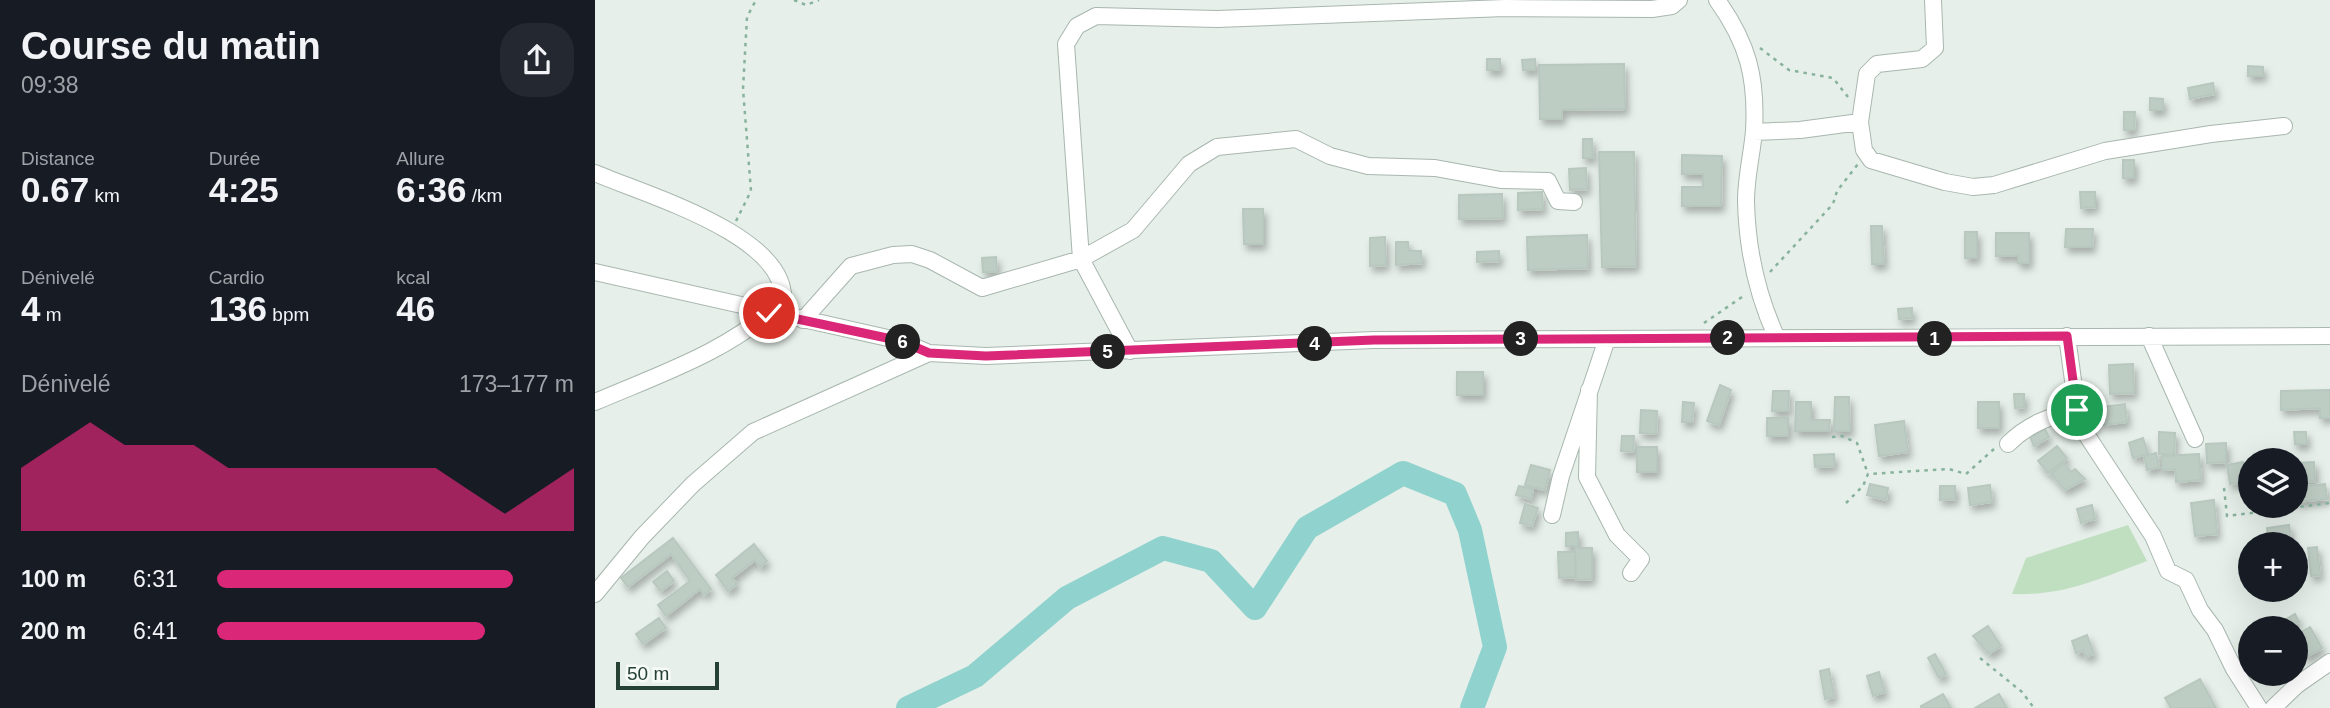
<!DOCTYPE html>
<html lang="fr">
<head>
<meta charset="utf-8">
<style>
	:root { --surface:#171b24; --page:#242831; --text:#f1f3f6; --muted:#9ea1a6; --accent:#db2777 }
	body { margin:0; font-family:Helvetica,sans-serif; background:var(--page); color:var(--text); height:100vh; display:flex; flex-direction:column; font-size:26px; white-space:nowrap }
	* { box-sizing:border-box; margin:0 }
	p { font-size:23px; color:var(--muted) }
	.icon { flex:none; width:38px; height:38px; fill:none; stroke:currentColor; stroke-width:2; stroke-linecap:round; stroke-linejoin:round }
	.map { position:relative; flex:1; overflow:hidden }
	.sheet { display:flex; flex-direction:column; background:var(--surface); width:595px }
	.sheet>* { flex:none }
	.buttons { position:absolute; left:1643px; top:448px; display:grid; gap:14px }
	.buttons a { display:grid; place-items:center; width:70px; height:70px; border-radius:50%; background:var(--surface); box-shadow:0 7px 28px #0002; font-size:35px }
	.scale { position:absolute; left:21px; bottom:18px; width:103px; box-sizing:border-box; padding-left:7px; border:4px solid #254133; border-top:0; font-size:19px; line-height:24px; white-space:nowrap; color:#254133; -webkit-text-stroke:5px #f7fbf8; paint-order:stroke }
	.pin { position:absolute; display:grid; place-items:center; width:60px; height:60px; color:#fff; margin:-30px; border:4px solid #fff; border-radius:50%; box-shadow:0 2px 7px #0007 }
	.km { position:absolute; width:35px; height:35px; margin:-18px; border-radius:50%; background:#222; color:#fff; font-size:19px; line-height:35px; text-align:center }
	.round { display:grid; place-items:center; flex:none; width:74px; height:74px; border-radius:28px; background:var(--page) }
	.overview { display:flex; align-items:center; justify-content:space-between; height:119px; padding:0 21px }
	h1 { font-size:38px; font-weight:600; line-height:52px }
	.stats { display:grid; grid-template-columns:repeat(3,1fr); gap:10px; height:119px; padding:7px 21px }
	.stats div { display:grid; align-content:center }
	.stats b { font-size:35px; font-weight:600 }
	.stats small { font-size:19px; font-weight:400 }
	.stats p { font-size:19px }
	.chart { height:196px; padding:14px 21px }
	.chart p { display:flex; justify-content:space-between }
	.chart svg { width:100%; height:126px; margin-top:7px; fill:var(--accent); opacity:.7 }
	ul { padding:0 21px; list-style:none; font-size:23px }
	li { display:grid; grid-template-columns:112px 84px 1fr; align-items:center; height:52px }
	li i { height:18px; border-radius:9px; background:var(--accent) }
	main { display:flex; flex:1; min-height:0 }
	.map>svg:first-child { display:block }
	.green { fill:#c0dfc1 }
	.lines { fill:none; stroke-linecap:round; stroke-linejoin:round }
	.river { stroke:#90d2ce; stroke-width:24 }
	.building { fill:#becdc4; stroke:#b8c8be; stroke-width:2; filter:url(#shadow) }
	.minor-casing { stroke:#a8b7af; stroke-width:18 }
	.path { stroke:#87b29b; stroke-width:2.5; stroke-dasharray:3.5 5; stroke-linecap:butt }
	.minor { stroke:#fff; stroke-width:16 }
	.route-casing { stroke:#fff; stroke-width:14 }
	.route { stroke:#db2777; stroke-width:9 }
</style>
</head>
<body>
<main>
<section class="sheet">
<div class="overview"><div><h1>Course du matin</h1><p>09:38</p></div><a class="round"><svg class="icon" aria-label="share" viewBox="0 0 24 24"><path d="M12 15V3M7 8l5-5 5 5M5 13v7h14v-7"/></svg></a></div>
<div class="stats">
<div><p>Distance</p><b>0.67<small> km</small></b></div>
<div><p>Durée</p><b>4:25</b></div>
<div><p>Allure</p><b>6:36<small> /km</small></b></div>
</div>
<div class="stats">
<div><p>Dénivelé</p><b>4<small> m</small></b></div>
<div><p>Cardio</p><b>136<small> bpm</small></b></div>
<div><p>kcal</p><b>46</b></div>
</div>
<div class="chart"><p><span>Dénivelé</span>173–177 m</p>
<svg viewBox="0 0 160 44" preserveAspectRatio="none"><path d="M0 44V22L10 14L20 6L30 14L40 14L50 14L60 22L70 22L80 22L90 22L100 22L110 22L120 22L130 30L140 38L150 30L160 22V44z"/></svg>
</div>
<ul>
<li><b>100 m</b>6:31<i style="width:83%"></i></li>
<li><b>200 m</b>6:41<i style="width:75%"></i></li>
</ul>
</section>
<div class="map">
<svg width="1735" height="708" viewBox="0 0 1735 708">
	<defs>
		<filter id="shadow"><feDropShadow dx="3" dy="5.5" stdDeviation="3.5" flood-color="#0004"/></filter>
	</defs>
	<rect width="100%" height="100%" fill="#e6efe9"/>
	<path class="green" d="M 1533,525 L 1552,561 C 1504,579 1469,596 1417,594 L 1431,558 Z"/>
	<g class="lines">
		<path class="river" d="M 313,708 L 380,676 L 472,598 L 568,548 L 616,561 L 660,608 L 712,528 L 808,473 L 860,494 L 875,530 L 900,647 L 877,708"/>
	</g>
	<path class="building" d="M 892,59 L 905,59 L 905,70 L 892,70 Z
		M 940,59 L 940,70 L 928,70 L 927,60 Z
		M 1029,64 L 1030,109 L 967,110 L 967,119 L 945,119 L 944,65 Z
		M 1653,66 L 1668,67 L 1668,76 L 1653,76 Z
		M 1618,83 L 1620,94 L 1595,99 L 1593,88 Z
		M 1555,98 L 1568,99 L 1568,110 L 1555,110 Z
		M 1529,112 L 1540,112 L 1539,130 L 1529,130 Z
		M 988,139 L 997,139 L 998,158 L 988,158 Z
		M 1004,152 L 1039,152 L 1041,266 L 1007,267 Z
		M 1087,155 L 1127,156 L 1126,206 L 1087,206 L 1087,187 L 1108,187 L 1108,174 L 1087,174 Z
		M 1528,160 L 1539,160 L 1539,178 L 1528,178 Z
		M 991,168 L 992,189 L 975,190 L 974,169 Z
		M 947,192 L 948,209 L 923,210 L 923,193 Z
		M 1485,192 L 1500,192 L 1500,207 L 1486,208 Z
		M 907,194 L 908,218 L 864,219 L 864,195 Z
		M 648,209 L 668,209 L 668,244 L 649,244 Z
		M 1276,226 L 1287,226 L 1289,264 L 1277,264 Z
		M 1471,229 L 1498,229 L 1497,247 L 1470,247 Z
		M 1370,232 L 1382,232 L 1382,258 L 1370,258 Z
		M 1401,233 L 1434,233 L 1434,263 L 1423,263 L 1423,256 L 1401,256 Z
		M 992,235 L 993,268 L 933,270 L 932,237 Z
		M 790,237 L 791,265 L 775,266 L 775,238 Z
		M 801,242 L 813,242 L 814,251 L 826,251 L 827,263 L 801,265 Z
		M 904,251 L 904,261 L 882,262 L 882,252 Z
		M 401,257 L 402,272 L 388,272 L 387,258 Z
		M 1317,308 L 1317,318 L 1304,319 L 1303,309 Z
		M 1538,364 L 1539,393 L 1515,394 L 1514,365 Z
		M 862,372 L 888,372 L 888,395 L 862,395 Z
		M 1125,385 L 1136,390 L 1124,425 L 1112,421 Z
		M 1735,390 L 1735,418 L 1725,418 L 1725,408 L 1686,410 L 1686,391 Z
		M 1178,391 L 1194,391 L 1193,411 L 1177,411 Z
		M 1419,394 L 1429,394 L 1429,407 L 1420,408 Z
		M 1240,397 L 1254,397 L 1255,431 L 1239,431 Z
		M 1088,402 L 1099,403 L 1097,422 L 1087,422 Z
		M 1201,402 L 1216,402 L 1216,420 L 1235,420 L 1234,431 L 1200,431 Z
		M 1383,402 L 1404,402 L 1404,428 L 1383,428 Z
		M 1530,404 L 1532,422 L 1508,425 L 1506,407 Z
		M 1046,410 L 1062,411 L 1061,434 L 1045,433 Z
		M 1172,418 L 1193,418 L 1193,436 L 1172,436 Z
		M 1309,421 L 1313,452 L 1284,456 L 1280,425 Z
		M 1450,429 L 1454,437 L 1439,446 L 1435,437 Z
		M 1564,432 L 1580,433 L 1579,455 L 1564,454 Z
		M 1699,432 L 1711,432 L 1712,444 L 1700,444 Z
		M 1027,436 L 1039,436 L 1038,452 L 1026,451 Z
		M 1548,438 L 1553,454 L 1538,458 L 1534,443 Z
		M 1631,443 L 1631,462 L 1612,463 L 1611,444 Z
		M 1462,446 L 1472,458 L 1453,473 L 1443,461 Z
		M 1042,447 L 1062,447 L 1062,472 L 1042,472 Z
		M 1561,453 L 1564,467 L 1552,470 L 1549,456 Z
		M 1239,454 L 1239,466 L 1220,467 L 1219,455 Z
		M 1604,454 L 1606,480 L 1581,482 L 1580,469 L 1567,470 L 1567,456 Z
		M 1648,462 L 1651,482 L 1635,484 L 1632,465 Z
		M 1719,462 L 1720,481 L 1702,482 L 1701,463 Z
		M 1469,463 L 1476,472 L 1480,469 L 1490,479 L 1470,490 L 1456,474 Z
		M 936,465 L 955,470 L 950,490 L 930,485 Z
		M 1275,484 L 1293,488 L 1291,500 L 1272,495 Z
		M 1730,484 L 1732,499 L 1701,502 L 1701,487 Z
		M 1395,485 L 1397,502 L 1375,505 L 1373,488 Z
		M 924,486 L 938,489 L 936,499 L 921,495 Z
		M 1345,486 L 1360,486 L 1360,499 L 1345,500 Z
		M 1619,500 L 1622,534 L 1600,536 L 1596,503 Z
		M 930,504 L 943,508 L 937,526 L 925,523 Z
		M 1497,505 L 1500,519 L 1486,523 L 1482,509 Z
		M 1694,525 L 1696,540 L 1674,543 L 1672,528 Z
		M 983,532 L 983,546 L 971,546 L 971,533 Z
		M 78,538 L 116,589 L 109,595 L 105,589 L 71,616 L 63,605 L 95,581 L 76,554 L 33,587 L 26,578 Z
		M 159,544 L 172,561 L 165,567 L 160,560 L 137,578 L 142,584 L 133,591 L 121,575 Z
		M 1722,547 L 1725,575 L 1716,576 L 1713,548 Z
		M 980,548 L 997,548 L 997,579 L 981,580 Z
		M 963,552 L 980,552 L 980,577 L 964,578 Z
		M 72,571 L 79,581 L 66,591 L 58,582 Z
		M 1700,614 L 1704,622 L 1688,628 L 1685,623 Z
		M 64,618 L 71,628 L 48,644 L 41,634 Z
		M 1393,626 L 1406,646 L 1394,654 L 1378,636 Z
		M 1715,627 L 1727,648 L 1711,657 L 1701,635 Z
		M 1492,635 L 1499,654 L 1491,657 L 1488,651 L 1481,653 L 1477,641 Z
		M 1340,654 L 1351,674 L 1344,678 L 1333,658 Z
		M 1234,669 L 1239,697 L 1230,699 L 1225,671 Z
		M 1284,672 L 1290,692 L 1278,696 L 1272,676 Z
		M 1605,679 L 1621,708 L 1576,708 L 1570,698 Z
		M 1348,694 L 1356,708 L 1326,708 L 1326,706 Z
		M 1404,694 L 1412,708 L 1380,708 Z"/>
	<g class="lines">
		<defs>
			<path id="minor" d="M 1122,0 C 1153,43 1162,78 1159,131 C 1157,154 1151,177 1151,201 C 1152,248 1162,294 1181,336
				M 1265,122 L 1269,150 L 1276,160 L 1350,182 L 1378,187 L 1399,185 L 1510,151 L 1616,134 L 1689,126
				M 1159,132 L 1205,130 L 1265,122 L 1272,74 L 1282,64 L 1327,59 L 1340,48 L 1338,0
				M 0,173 C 48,194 192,235 188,300 C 136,351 65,374 0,402
				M 0,272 L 306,341 L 334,353 L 391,356 L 779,340 L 1735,336
				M 208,320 L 256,266 L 298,255 L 317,254 L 335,260 L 387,288 L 486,259 L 538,230 L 594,164 L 622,147 L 701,139 L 735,156 L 773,166 L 840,168 L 906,180 L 953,181 L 963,201 L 979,202
				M 1472,336 L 1482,410 L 1489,431 L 1558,536 L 1573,571 L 1591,580 L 1605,610 L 1620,630 L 1639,669 L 1664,708
				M 1554,336 L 1600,439
				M 535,351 L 486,259 L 471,44 L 482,26 L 501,16 L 622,19 L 910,8 L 1057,9 L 1077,6 L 1084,0
				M 994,390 L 992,477 L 1022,535 L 1046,559 L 1036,573
				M 1413,444 C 1433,424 1455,416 1482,410
				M 957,515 L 966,476 L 1012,339
				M 0,594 L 47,537 L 98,484 L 158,432 L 334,353
				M 1678,708 L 1702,685 L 1735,662"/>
		</defs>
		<use href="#minor" class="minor-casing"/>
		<path class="path" d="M 199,0 L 211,5 L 224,0
			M 1165,48 L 1194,70 L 1238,78 L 1253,97
			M 141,221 L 156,191 L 148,89 L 152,17 L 161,0
			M 1175,272 L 1238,204 L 1242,191 L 1263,164
			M 1109,323 L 1150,295
			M 1237,437 L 1247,436 L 1262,443 L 1273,474
			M 1629,488 L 1632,516 L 1735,503
			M 1251,503 L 1268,486 L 1273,474 L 1354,469 L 1371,474 L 1399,449
			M 1385,658 L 1427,692 L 1439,708"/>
		<use href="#minor" class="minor"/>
	</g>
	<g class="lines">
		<defs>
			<path id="route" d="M 174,313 L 306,341 L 334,353 L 391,356 L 779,340 L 1472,336 L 1482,410"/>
		</defs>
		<use href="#route" class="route-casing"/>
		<use href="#route" class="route"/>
	</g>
</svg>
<div class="buttons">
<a><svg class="icon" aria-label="layers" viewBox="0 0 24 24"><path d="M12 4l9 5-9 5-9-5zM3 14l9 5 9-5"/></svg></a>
<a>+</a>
<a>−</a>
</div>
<div class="scale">50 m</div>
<div class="pin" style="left:1482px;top:410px;background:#1e9e55"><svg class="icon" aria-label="arrive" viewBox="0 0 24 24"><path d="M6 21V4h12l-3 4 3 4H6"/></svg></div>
<div class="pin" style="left:174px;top:313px;background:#d93025"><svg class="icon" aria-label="check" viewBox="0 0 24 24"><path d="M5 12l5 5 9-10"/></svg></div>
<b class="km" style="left:1340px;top:339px">1</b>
<b class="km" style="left:1133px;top:338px">2</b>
<b class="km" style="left:926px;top:339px">3</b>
<b class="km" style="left:720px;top:344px">4</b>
<b class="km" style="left:513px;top:352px">5</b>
<b class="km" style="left:308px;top:342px">6</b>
</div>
</main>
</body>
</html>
